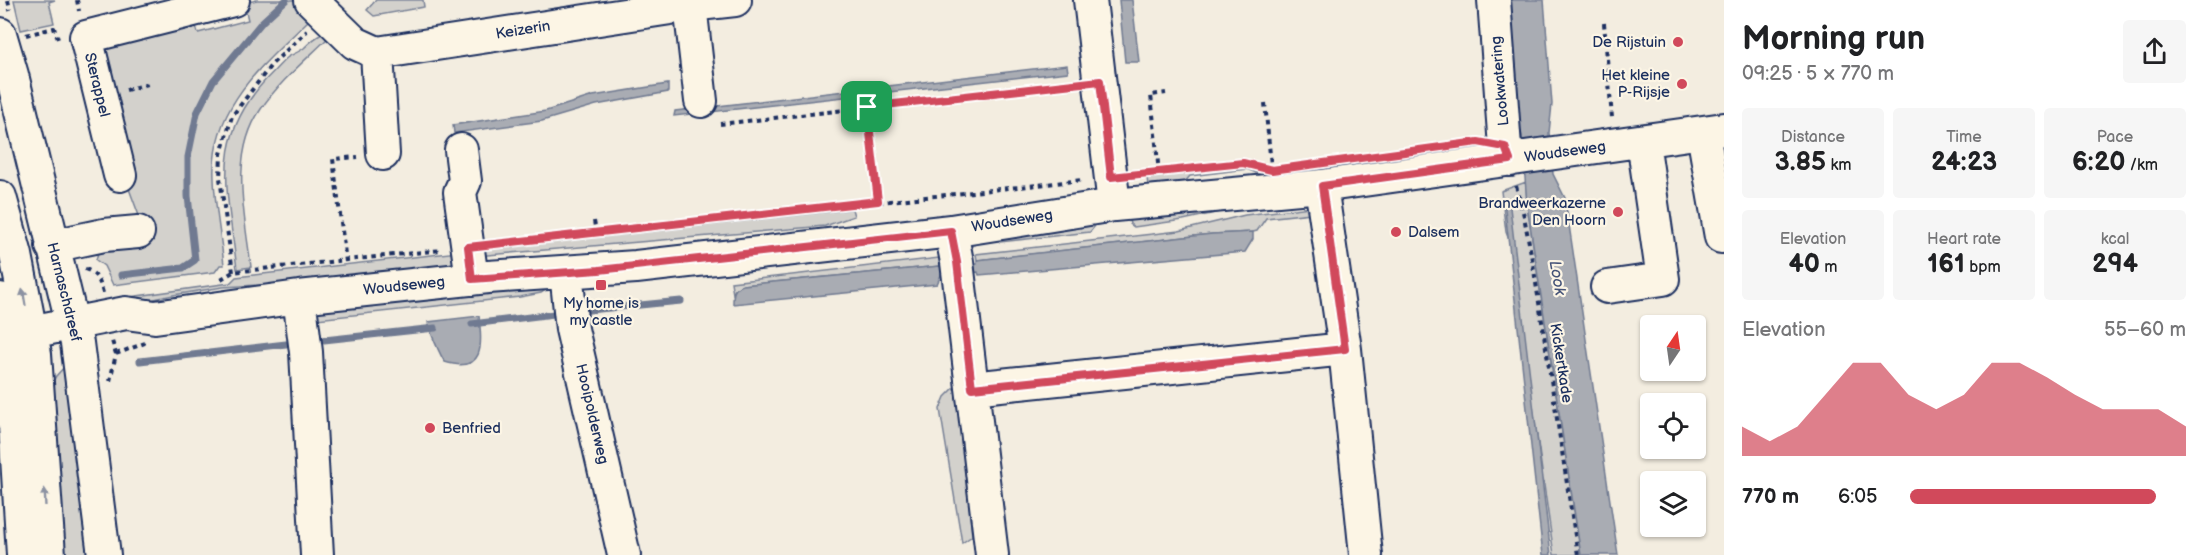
<!DOCTYPE html>
<html lang="en">
<head>
<meta charset="utf-8">
<style>
	:root { --surface:#fff; --page:#f6f6f6; --text:#202124; --muted:#757577; --accent:#d1495b }
	body { margin:0; font-family:"Balsamiq Sans",sans-serif; background:var(--page); color:var(--text); height:100vh; display:flex; flex-direction:column; font-size:22px; white-space:nowrap }
	* { box-sizing:border-box; margin:0 }
	p { font-size:20px; color:var(--muted) }
	.icon { flex:none; width:33px; height:33px; fill:none; stroke:currentColor; stroke-width:2; stroke-linecap:round; stroke-linejoin:round }
	.map { position:relative; flex:1; overflow:hidden }
	.details { display:flex; flex-direction:column; background:var(--surface); width:480px }
	.details>* { flex:none }
	.needle { width:39px; rotate:13deg }
	.fabs { position:absolute; left:1640px; top:315px; display:grid; gap:12px }
	.fabs a { display:grid; place-items:center; width:66px; height:66px; border-radius:6px; background:var(--surface); box-shadow:0 2px 4px #0004; font-size:30px }
	.pin { position:absolute; display:grid; place-items:center; width:51px; height:51px; color:#fff; margin:-26px; border-radius:12px; box-shadow:0 3px 9px #0006 }
	.round { display:grid; place-items:center; flex:none; width:63px; height:63px; border-radius:6px; background:var(--page) }
	.headline { display:flex; align-items:center; justify-content:space-between; height:102px; padding:0 18px }
	h1 { font-size:33px; font-weight:600; line-height:45px }
	.metrics { display:grid; grid-template-columns:repeat(3,1fr); gap:9px; height:102px; padding:6px 18px }
	.metrics div { display:grid; align-content:center; border-radius:6px; background:var(--page); text-align:center }
	.metrics b { font-size:26px; font-weight:600 }
	.metrics small { font-size:16px; font-weight:400 }
	.metrics p { font-size:16px }
	.chart { height:168px; padding:12px 18px }
	.chart p { display:flex; justify-content:space-between }
	.chart svg { width:100%; height:108px; margin-top:6px; fill:var(--accent); opacity:.7 }
	ul { padding:0 18px; list-style:none; font-size:20px }
	li { display:grid; grid-template-columns:96px 72px 1fr; align-items:center; height:45px }
	li i { height:15px; border-radius:8px; background:var(--accent) }
	main { display:flex; flex:1; min-height:0 }
	.map>svg:first-child { display:block }
	.green { fill:#d3d1cc; stroke:#778095; stroke-width:1.5 }
	.water { fill:#a9acb3; stroke:#707a91; stroke-width:1.5 }
	.lines { fill:none; stroke-linecap:round; stroke-linejoin:round }
	.stream { stroke:#707a91; stroke-width:7 }
	.minor-casing { stroke:#1b2f5e; stroke-width:36 }
	.path { stroke:#1b2f5e; stroke-width:4; stroke-dasharray:4.5 4.5; stroke-linecap:butt }
	.minor { stroke:#fcf5e5; stroke-width:32 }
	.oneway { fill:#8c92a2 }
	.route-casing { stroke:#fff; stroke-width:12 }
	.route { stroke:#d1495b; stroke-width:8 }
	.poi-dot { fill:#d1495b; stroke:#fcf5e5; stroke-width:2 }
	.labels { text-anchor:middle; dominant-baseline:central; stroke-width:4.5; stroke-linejoin:round; paint-order:stroke }
	.street-label { font-size:15px; fill:#1b2f5e; stroke:#fcf5e5 }
	.poi-label { font-size:15px; fill:#1b2f5e; stroke:#fcf5e5; text-anchor:end }
	.water-label { font-size:16px; font-style:italic; fill:#465478; stroke:#fcf5e5 }
</style>
</head>
<body>
<main>
<div class="map">
<svg width="1724" height="555" viewBox="0 0 1724 555">
	<rect width="100%" height="100%" fill="#f3ede0"/>
	<filter id="ink" filterUnits="userSpaceOnUse"><feTurbulence type="fractalNoise" baseFrequency=".0167" numOctaves="2"/><feDisplacementMap in="SourceGraphic" scale="12" xChannelSelector="R" yChannelSelector="G"/><feConvolveMatrix kernelMatrix="1 2 1 2 8 2 1 2 1" color-interpolation-filters="sRGB"/></filter>
	<g filter="url(#ink)">
		<path class="green" d="M 14,0 L 55,0 L 49,2 L 54,23 L 21,30 Z
			M 257,0 L 299,0 L 309,20 C 262,66 210,107 214,179 C 215,208 221,237 224,265 L 220,265 L 215,272 L 113,285 L 104,266 L 96,260 L 99,249 L 141,221 L 125,178 L 92,41 L 193,16 L 198,33 L 248,20 L 244,3 Z
			M 376,0 L 423,0 L 424,7 L 374,16 L 367,10 Z
			M 322,34 L 331,35 C 307,59 280,81 261,109 C 229,155 245,216 251,267 L 237,269 C 227,186 208,136 275,70 C 279,66 283,61 288,57 C 293,54 299,52 304,48 C 310,42 314,38 322,34 Z
			M 1244,167 L 1254,168 L 1263,173 L 1261,175 L 1247,169 L 1190,176 L 1183,184 L 1148,186 L 1147,177 Z
			M 1526,182 L 1527,205 L 1581,555 L 1554,555 L 1509,240 L 1506,232 L 1501,191 Z
			M 1310,207 L 1311,213 L 1266,218 L 1257,231 L 1253,232 L 1212,234 L 977,260 L 976,254 L 1179,231 L 1245,215 Z
			M 852,209 L 854,216 L 825,226 L 476,256 L 475,250 Z
			M 1229,210 L 1183,220 L 1134,227 L 1130,224 L 1128,217 Z
			M 1098,222 L 1090,232 L 1000,242 L 998,239 Z
			M 458,252 L 459,263 L 452,270 L 371,279 L 223,287 L 173,295 L 131,304 L 130,297 L 230,283 L 236,277 Z
			M 939,258 L 940,266 L 743,285 L 735,289 L 733,294 L 731,282 Z
			M 529,284 L 544,291 L 541,293 L 520,297 L 317,319 L 317,314 L 321,308 Z
			M 67,364 L 94,555 L 54,555 L 49,389 L 56,376 Z
			M 957,385 L 972,536 L 962,543 L 940,409 L 945,397 Z"/>
		<path class="water" d="M 1119,0 L 1132,0 L 1139,62 L 1125,62 Z
			M 1503,0 L 1544,0 L 1552,104 L 1549,133 L 1553,174 L 1565,198 L 1618,555 L 1581,555 L 1527,205 L 1522,136 L 1516,108 Z
			M 1067,65 L 1068,72 L 674,116 L 675,111 Z
			M 668,84 L 668,92 L 596,105 L 542,121 L 454,133 L 453,125 L 546,111 L 593,96 Z
			M 1509,199 L 1551,555 L 1543,555 L 1504,200 Z
			M 1253,232 L 1253,239 L 1245,252 L 979,275 L 978,272 L 941,275 L 937,284 L 733,304 C 733,294 733,288 743,285 L 940,266 L 941,268 L 977,264 L 977,260 L 994,258 L 1212,234 Z
			M 479,316 C 482,345 485,374 445,362 C 441,357 428,328 428,322 Z"/>
		<g class="lines">
			<path class="stream" d="M 121,275 L 183,268 L 195,260 L 188,196 L 188,157 L 197,113 L 213,81 L 262,22 L 286,0
				M 579,311 L 681,301
				M 472,324 L 554,314
				M 324,340 L 435,328
				M 140,361 L 286,344"/>
			<defs>
				<path id="minor" d="M 311,0 L 355,43 L 377,53 L 690,5 L 735,0
					M 1090,0 L 1114,205
					M 1494,0 L 1505,147 L 1510,160
					M 690,5 L 701,101
					M 0,34 L 12,75 L 77,343 L 104,555
					M 377,53 L 383,154
					M 1703,133 L 1721,237
					M 461,150 L 465,181 L 460,192 L 472,279
					M 120,175 L 86,37 L 233,0
					M 1321,186 L 1345,349 L 1366,555
					M 0,197 L 16,255 L 35,354 L 49,555
					M 951,231 L 957,262 L 992,555
					M 52,246 L 104,235 L 138,232
					M 566,272 L 572,329 L 624,555
					M 1607,287 L 1663,279 L 1643,141
					M 299,297 L 306,352 L 317,555
					M 0,299 L 11,359 L 23,555
					M 0,338 L 126,313 L 155,317 L 299,297 L 488,277 L 636,267 L 951,231 L 1114,205 L 1321,186 L 1724,129
					M 972,388 L 1345,349"/>
			</defs>
			<use href="#minor" class="minor-casing"/>
			<path class="path" d="M 8,0 L 10,10
				M 77,0 L 79,11
				M 1604,23 L 1612,118
				M 26,35 L 54,28 L 58,39
				M 126,90 L 152,83
				M 1265,103 L 1271,165
				M 867,107 L 878,202
				M 720,124 L 1075,84
				M 1213,166 L 1243,163 L 1250,164
				M 1159,173 L 1151,95 L 1166,93
				M 1516,186 L 1524,216 L 1534,270 L 1578,555
				M 594,221 L 596,233
				M 494,244 L 1083,180
				M 346,262 L 333,159 L 358,157
				M 85,269 C 97,273 100,282 103,293
				M 233,272 L 220,178 L 221,154 L 232,116 L 272,64 L 307,31
				M 221,279 L 233,272 L 442,250
				M 116,354 L 145,343
				M 110,381 L 116,354 L 112,341"/>
			<use href="#minor" class="minor"/>
		</g>
		<defs><path id="oneway-solid" d="M-6-.8H1V-3.2L6.5 0L1 3.2V.8H-6Z" transform="scale(1.5)"/></defs>
		<g class="oneway">
			<use href="#oneway-solid" transform="translate(24 297) rotate(-100)"/>
			<use href="#oneway-solid" transform="translate(45 497) rotate(-93)"/>
		</g>
	</g>
	<g class="lines" filter="url(#ink)">
		<defs>
			<path id="route" d="M 1100,81 L 1111,177 L 1243,163 L 1272,170 L 1478,142 L 1505,147 L 1510,160 L 1322,186 L 1345,349 L 972,388 L 957,262 L 951,231 L 599,270 L 472,279 L 468,247 L 878,201 L 867,107 Z"/>
		</defs>
		<use href="#route" class="route-casing"/>
		<use href="#route" class="route"/>
	</g>
	<g class="poi-dot">
		<circle cx="1678" cy="42" r="6"/>
		<circle cx="1682" cy="84" r="6"/>
		<circle cx="1618" cy="212" r="6"/>
		<circle cx="1396" cy="232" r="6"/>
		<rect x="595" y="279" width="12" height="12" rx="3"/>
		<circle cx="430" cy="428" r="6"/>
	</g>
	<g class="labels">
		<g class="street-label">
			<text transform="translate(523 30) rotate(-9)">Keizerin</text>
			<text transform="translate(1500 81) rotate(-95)">Lookwatering</text>
			<text transform="translate(97 85) rotate(76)">Sterappel</text>
			<text transform="translate(1565 152) rotate(-8)">Woudseweg</text>
			<text transform="translate(1012 221) rotate(-9)">Woudseweg</text>
			<text transform="translate(404 286) rotate(-6)">Woudseweg</text>
			<text transform="translate(64 292) rotate(76)">Harnaschdreef</text>
			<text transform="translate(1561 363) rotate(81)">Kickertkade</text>
			<text transform="translate(592 414) rotate(77)">Hooipolderweg</text>
		</g>
		<g class="poi-label">
			<text x="1666" y="42">De Rijstuin</text>
			<text x="1670" y="75">Het kleine<tspan x="1670" dy="17">P-Rijsje</tspan></text>
			<text x="1606" y="203">Brandweerkazerne<tspan x="1606" dy="17">Den Hoorn</tspan></text>
			<text x="1408" y="232" text-anchor="start">Dalsem</text>
			<text x="601" y="303" text-anchor="middle">My home is<tspan x="601" dy="17">my castle</tspan></text>
			<text x="442" y="428" text-anchor="start">Benfried</text>
		</g>
		<g class="water-label">
			<text transform="translate(1557 278) rotate(80)">Look</text>
		</g>
	</g>
</svg>
<div class="fabs">
<a><svg class="needle" viewBox="-14 -14 28 28"><path d="M0-13l5 13h-10z" fill="#e53935"/><path d="M0 13l5-13h-10z" fill="#757577"/></svg></a>
<a><svg class="icon" aria-label="locate" viewBox="0 0 24 24"><circle cx="12" cy="12" r="6"/><path d="M12 2v4M12 18v4M2 12h4M18 12h4"/></svg></a>
<a><svg class="icon" aria-label="layers" viewBox="0 0 24 24"><path d="M12 4l9 5-9 5-9-5zM3 14l9 5 9-5"/></svg></a>
</div>
<div class="pin" style="left:867px;top:107px;background:#1e9e55"><svg class="icon" aria-label="arrive" viewBox="0 0 24 24"><path d="M6 21V4h12l-3 4 3 4H6"/></svg></div>
</div>
<section class="details">
<div class="headline"><div><h1>Morning run</h1><p>09:25 · 5 × 770 m</p></div><a class="round"><svg class="icon" aria-label="share" viewBox="0 0 24 24"><path d="M12 15V3M7 8l5-5 5 5M5 13v7h14v-7"/></svg></a></div>
<div class="metrics">
<div><p>Distance</p><b>3.85<small> km</small></b></div>
<div><p>Time</p><b>24:23</b></div>
<div><p>Pace</p><b>6:20<small> /km</small></b></div>
</div>
<div class="metrics">
<div><p>Elevation</p><b>40<small> m</small></b></div>
<div><p>Heart rate</p><b>161<small> bpm</small></b></div>
<div><p>kcal</p><b>294</b></div>
</div>
<div class="chart"><p><span>Elevation</span>55–60 m</p>
<svg viewBox="0 0 160 44" preserveAspectRatio="none"><path d="M0 44V32L10 38L20 32L30 19L40 6L50 6L60 19L70 25L80 19L90 6L100 6L110 12L120 19L130 25L140 25L150 25L160 32V44z"/></svg>
</div>
<ul>
<li><b>770 m</b>6:05<i style="width:89%"></i></li>
</ul>
</section>
</main>
</body>
</html>
